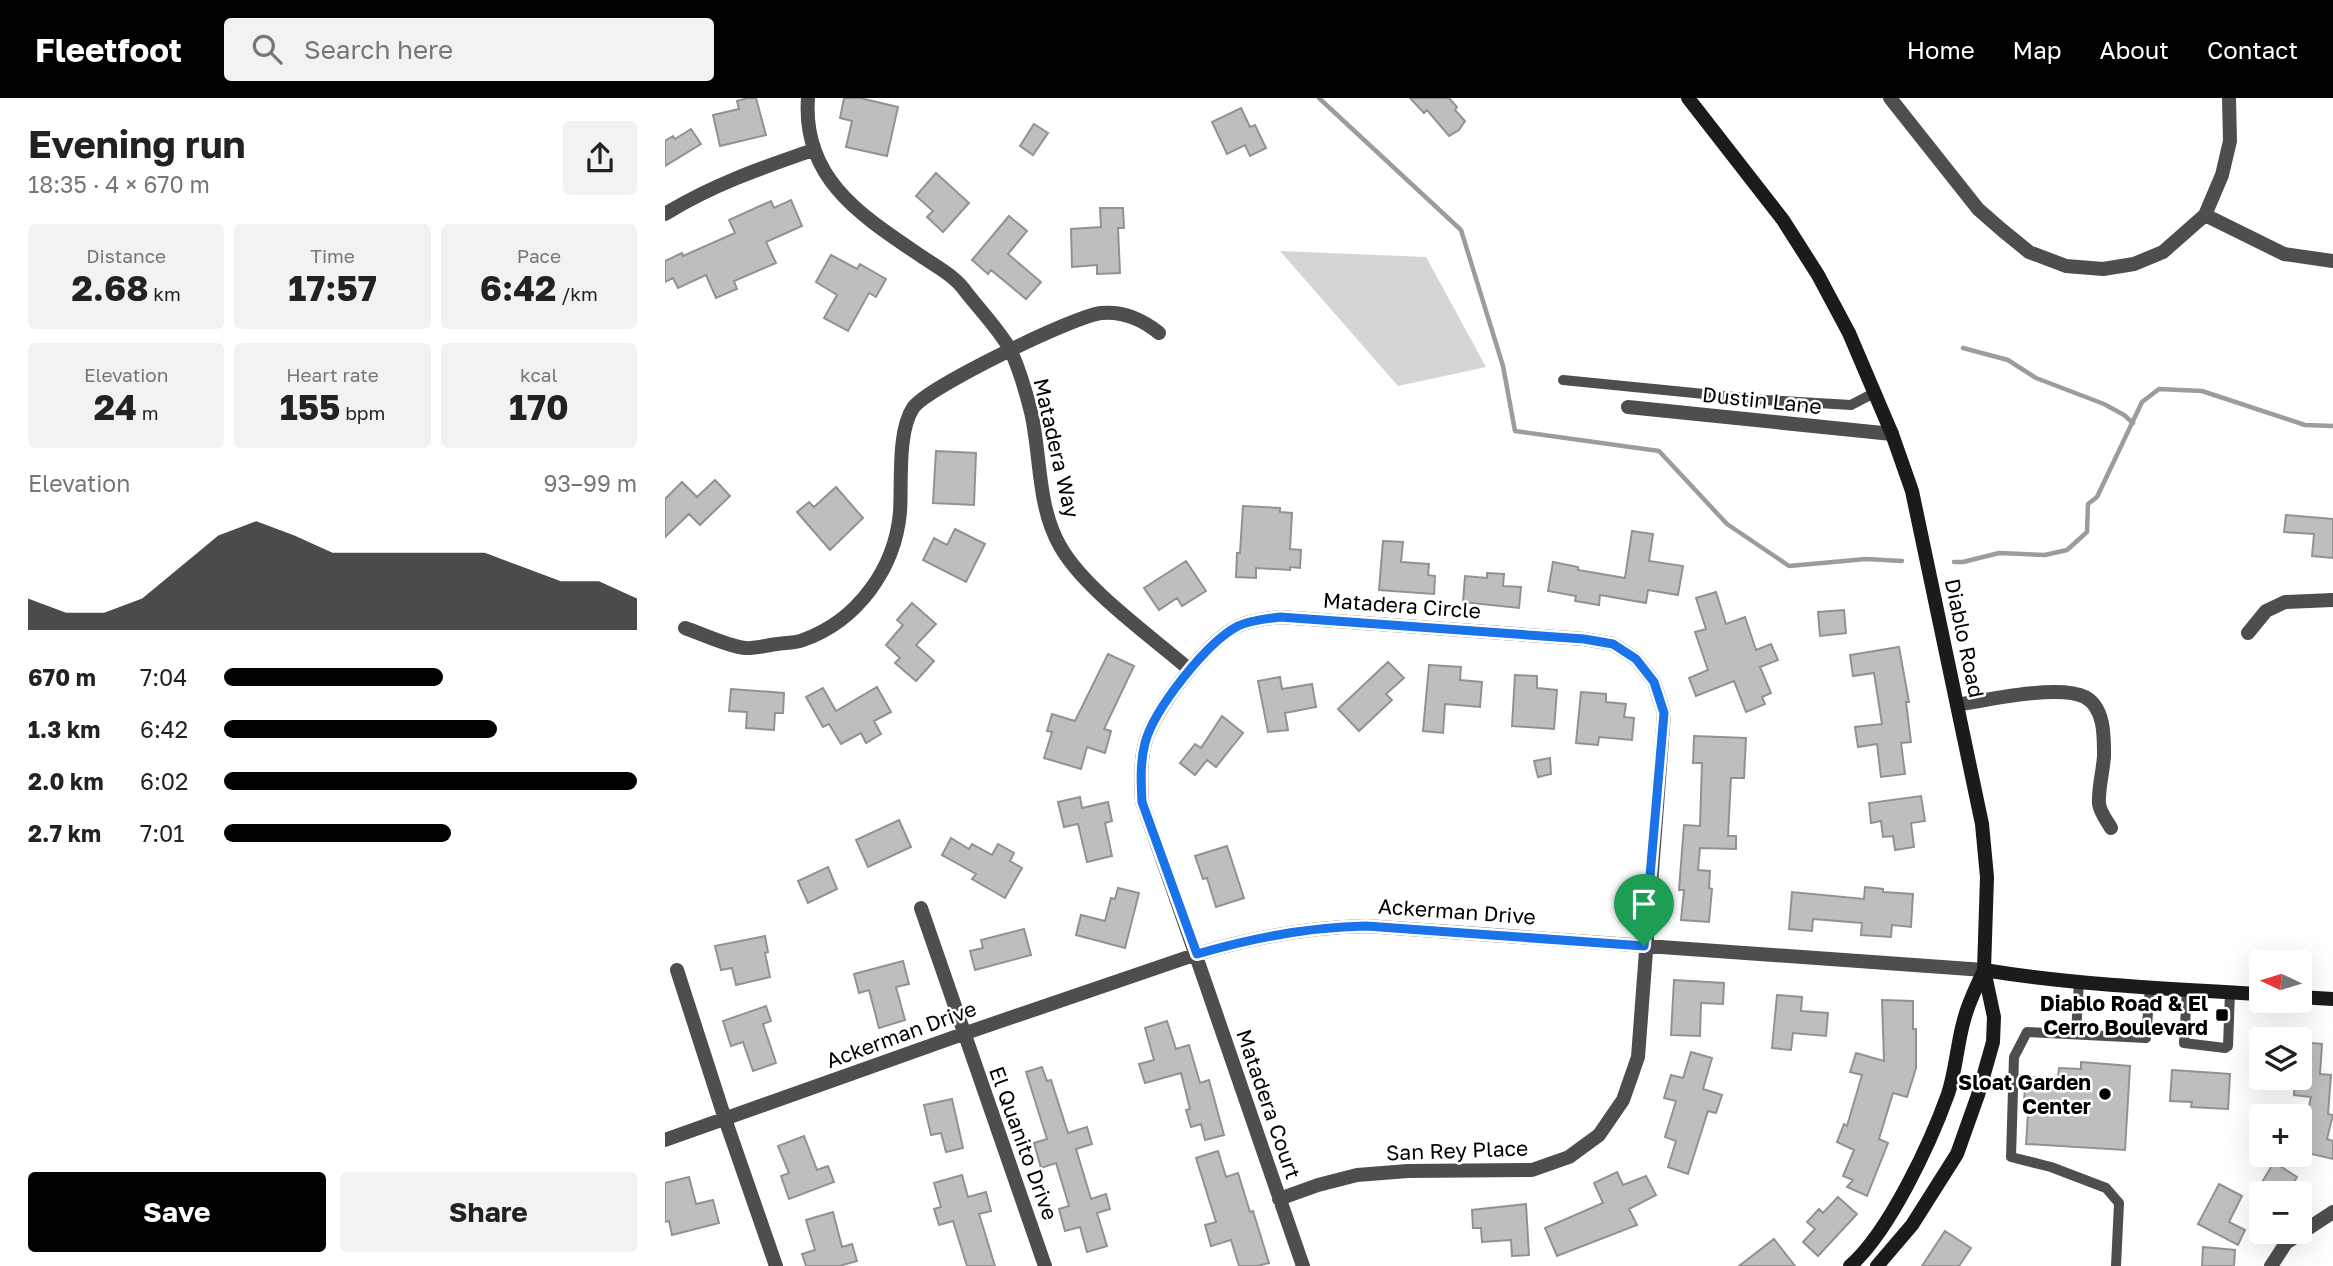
<!DOCTYPE html>
<html lang="en">
<head>
<meta charset="utf-8">
<style>
	:root { --surface:#fff; --page:#f2f2f2; --text:#222; --muted:#767676; --accent:#000 }
	body { margin:0; font-family:"Golos Text",sans-serif; background:var(--page); color:var(--text); height:100vh; display:flex; flex-direction:column; font-size:26px; white-space:nowrap }
	* { box-sizing:border-box; margin:0 }
	p { font-size:23px; color:var(--muted) }
	.icon { flex:none; width:38px; height:38px; fill:none; stroke:currentColor; stroke-width:2; stroke-linecap:round; stroke-linejoin:round }
	.map { position:relative; flex:1; overflow:hidden }
	.details { display:flex; flex-direction:column; background:var(--surface); width:665px }
	.details>* { flex:none }
	.needle { width:46px; rotate:274deg }
	.tools { position:absolute; left:1584px; top:852px; display:grid; gap:14px }
	.tools a { display:grid; place-items:center; width:63px; height:63px; border-radius:7px; background:var(--surface); box-shadow:0 7px 28px #0002; font-size:35px }
	.pin { position:absolute; display:grid; place-items:center; width:60px; height:60px; color:#fff; margin:-72px -30px; border-radius:50% 50% 50% 0; rotate:-45deg; box-shadow:0 0 7px #0007 }
	.pin .icon { rotate:45deg }
	.round { display:grid; place-items:center; flex:none; width:74px; height:74px; border-radius:7px; background:var(--page) }
	.overview { display:flex; align-items:center; justify-content:space-between; height:119px; padding:0 28px }
	h1 { font-size:38px; font-weight:700; line-height:52px }
	.figures { display:grid; grid-template-columns:repeat(3,1fr); gap:10px; height:119px; padding:7px 28px }
	.figures div { display:grid; align-content:center; border-radius:7px; background:var(--page); text-align:center }
	.figures b { font-size:35px; font-weight:700 }
	.figures small { font-size:19px; font-weight:400 }
	.figures p { font-size:19px }
	.chart { height:196px; padding:14px 28px }
	.chart p { display:flex; justify-content:space-between }
	.chart svg { width:100%; height:126px; margin-top:7px; fill:var(--accent); opacity:.7 }
	.button { display:flex; gap:14px; margin-top:auto; padding:14px 28px }
	.button a { flex:1; height:80px; border-radius:7px; background:var(--accent); color:#fff; font-size:28px; font-weight:700; line-height:80px; text-align:center }
	.button a+a { background:var(--page); color:var(--text) }
	ul { padding:0 28px; list-style:none; font-size:23px }
	li { display:grid; grid-template-columns:112px 84px 1fr; align-items:center; height:52px }
	li i { height:18px; border-radius:9px; background:var(--accent) }
	header { display:flex; align-items:center; gap:42px; box-sizing:border-box; height:98px; padding:0 35px; background:var(--accent); color:#fff }
	header strong { font-size:33px }
	nav { display:flex; gap:38px; margin-inline-start:auto; font-size:24px }
	.search { width:490px; height:63px; background:var(--page); display:flex; align-items:center; gap:18px; box-sizing:border-box; padding:0 24px; border-radius:7px; color:var(--muted); font-size:26px }
	main { display:flex; flex:1; min-height:0 }
	.map>svg:first-child { display:block }
	.green { fill:#d5d5d5 }
	.lines { fill:none; stroke-linecap:round; stroke-linejoin:round }
	.stream { stroke:#9c9c9c; stroke-width:4.5 }
	.building { fill:#bebebe; stroke:#929292; stroke-width:2 }
	.lane { stroke:#4e4e4e; stroke-width:10 }
	.street { stroke:#4e4e4e; stroke-width:14 }
	.secondary { stroke:#1b1b1b; stroke-width:14 }
	.route-casing { stroke:#fff; stroke-width:14 }
	.route { stroke:#1a73e8; stroke-width:9 }
	.poi-dot { fill:#000; stroke:#fff; stroke-width:2.5 }
	.labels { text-anchor:middle; dominant-baseline:central; stroke-width:5; stroke-linejoin:round; paint-order:stroke }
	.street-label { font-size:21px; fill:#000; stroke:#fff }
	.poi-label { font-size:21px; font-weight:bold; fill:#000; stroke:#fff; text-anchor:end }
</style>
</head>
<body>
<header>
<strong>Fleetfoot</strong>
<div class="search"><svg class="icon" aria-label="search" viewBox="0 0 24 24"><circle cx="10" cy="10" r="6"/><path d="M15 15l6 6"/></svg>Search here</div>
<nav><a>Home</a><a>Map</a><a>About</a><a>Contact</a></nav>
</header>
<main>
<section class="details">
<div class="overview"><div><h1>Evening run</h1><p>18:35 · 4 × 670 m</p></div><a class="round"><svg class="icon" aria-label="share" viewBox="0 0 24 24"><path d="M12 15V3M7 8l5-5 5 5M5 13v7h14v-7"/></svg></a></div>
<div class="figures">
<div><p>Distance</p><b>2.68<small> km</small></b></div>
<div><p>Time</p><b>17:57</b></div>
<div><p>Pace</p><b>6:42<small> /km</small></b></div>
</div>
<div class="figures">
<div><p>Elevation</p><b>24<small> m</small></b></div>
<div><p>Heart rate</p><b>155<small> bpm</small></b></div>
<div><p>kcal</p><b>170</b></div>
</div>
<div class="chart"><p><span>Elevation</span>93–99 m</p>
<svg viewBox="0 0 160 44" preserveAspectRatio="none"><path d="M0 44V33L10 38L20 38L30 33L40 22L50 11L60 6L70 11L80 17L90 17L100 17L110 17L120 17L130 22L140 27L150 27L160 33V44z"/></svg>
</div>
<ul>
<li><b>670 m</b>7:04<i style="width:53%"></i></li>
<li><b>1.3 km</b>6:42<i style="width:66%"></i></li>
<li><b>2.0 km</b>6:02<i style="width:100%"></i></li>
<li><b>2.7 km</b>7:01<i style="width:55%"></i></li>
</ul>
<div class="button"><a>Save</a><a>Share</a></div>
</section>
<div class="map">
<svg width="1668" height="1168" viewBox="0 0 1668 1168">
	<rect width="100%" height="100%" fill="#fff"/>
	<path class="green" d="M 615,153 L 761,159 L 821,269 L 733,288 Z"/>
	<g class="lines">
		<path class="stream" d="M 654,0 L 796,132 L 838,268 L 850,333 L 994,353 L 1062,426 L 1124,468 L 1201,461 L 1237,463
			M 1298,250 L 1343,262 L 1371,280 L 1439,306 L 1459,317 L 1468,325
			M 1289,464 L 1298,464 L 1334,455 L 1380,457 L 1402,452 L 1422,434 L 1423,406 L 1432,399 L 1477,304 L 1494,291 L 1537,293 L 1640,327 L 1668,328"/>
	</g>
	<path class="building" d="M 83,0 L 91,0 L 101,37 L 55,48 L 48,17 L 74,11 L 72,3 Z
		M 179,0 L 195,0 L 233,9 L 222,58 L 181,49 L 187,23 L 175,20 Z
		M 745,0 L 784,0 L 792,9 L 790,12 L 800,23 L 794,32 L 784,38 L 762,12 L 759,15 Z
		M 576,10 L 585,29 L 590,27 L 601,50 L 585,58 L 580,47 L 562,56 L 547,24 Z
		M 369,26 L 383,35 L 368,57 L 355,48 Z
		M 26,31 L 36,46 L 0,68 L 0,43 L 8,38 L 10,41 Z
		M 271,75 L 304,105 L 278,134 L 262,119 L 268,113 L 251,98 Z
		M 126,102 L 137,128 L 101,144 L 111,165 L 69,183 L 72,191 L 51,200 L 41,177 L 13,190 L 8,180 L 0,184 L 0,163 L 17,155 L 18,158 L 70,135 L 64,122 L 106,103 L 109,110 Z
		M 435,110 L 458,110 L 459,130 L 453,130 L 455,175 L 432,176 L 432,167 L 407,169 L 406,131 L 436,129 Z
		M 344,118 L 362,133 L 343,156 L 376,184 L 361,201 L 326,172 L 323,176 L 307,162 Z
		M 166,157 L 192,171 L 195,166 L 221,181 L 211,199 L 204,195 L 183,233 L 159,220 L 172,197 L 151,184 Z
		M 271,353 L 311,355 L 309,407 L 268,405 Z
		M 50,382 L 65,398 L 35,427 L 24,416 L 0,439 L 0,401 L 17,384 L 32,399 Z
		M 171,389 L 198,420 L 165,452 L 132,414 L 144,404 L 149,409 Z
		M 578,408 L 615,410 L 615,414 L 627,415 L 625,451 L 636,452 L 635,470 L 625,469 L 625,472 L 591,470 L 591,480 L 571,479 L 572,455 L 575,455 Z
		M 1621,417 L 1668,421 L 1668,460 L 1647,458 L 1649,436 L 1619,434 Z
		M 290,431 L 320,446 L 301,484 L 258,462 L 269,440 L 282,447 Z
		M 967,433 L 988,436 L 984,463 L 1018,468 L 1013,497 L 983,492 L 981,505 L 935,497 L 934,507 L 910,503 L 911,498 L 883,493 L 888,464 L 913,469 L 913,472 L 960,480 Z
		M 718,443 L 738,444 L 736,464 L 764,466 L 763,477 L 770,478 L 769,496 L 714,492 Z
		M 521,463 L 541,493 L 517,508 L 512,500 L 494,512 L 479,490 Z
		M 822,475 L 839,476 L 838,488 L 856,489 L 854,510 L 798,504 L 800,478 L 822,480 Z
		M 1051,494 L 1061,526 L 1080,519 L 1091,552 L 1106,546 L 1113,562 L 1095,569 L 1106,595 L 1097,599 L 1100,606 L 1081,614 L 1069,583 L 1031,598 L 1024,580 L 1043,572 L 1030,534 L 1041,531 L 1031,500 Z
		M 247,505 L 271,526 L 251,547 L 269,563 L 251,583 L 230,565 L 235,560 L 221,547 L 238,527 L 232,522 Z
		M 1179,512 L 1181,535 L 1155,538 L 1153,514 Z
		M 1234,549 L 1244,604 L 1241,604 L 1246,644 L 1236,645 L 1240,676 L 1216,679 L 1212,646 L 1193,649 L 1190,629 L 1217,626 L 1209,575 L 1188,578 L 1185,557 Z
		M 443,556 L 469,568 L 439,631 L 446,633 L 440,655 L 422,649 L 416,671 L 379,660 L 387,634 L 382,633 L 387,616 L 410,623 Z
		M 723,564 L 739,580 L 721,596 L 727,602 L 694,633 L 673,611 Z
		M 764,567 L 796,569 L 795,582 L 817,584 L 815,609 L 780,606 L 778,635 L 758,633 Z
		M 850,577 L 872,578 L 872,590 L 892,592 L 889,631 L 847,628 Z
		M 615,579 L 617,591 L 647,586 L 651,609 L 620,615 L 623,632 L 603,634 L 593,583 Z
		M 212,589 L 226,614 L 209,623 L 216,636 L 201,645 L 196,635 L 176,646 L 164,626 L 158,629 L 141,599 L 158,590 L 171,613 Z
		M 66,591 L 119,595 L 118,615 L 110,615 L 109,632 L 81,630 L 82,614 L 64,613 Z
		M 916,594 L 941,596 L 941,604 L 961,606 L 959,619 L 969,620 L 967,642 L 934,639 L 933,647 L 911,645 Z
		M 557,618 L 578,635 L 551,669 L 542,662 L 530,677 L 515,665 L 530,646 L 536,650 Z
		M 1029,638 L 1081,640 L 1079,680 L 1066,680 L 1063,738 L 1071,738 L 1071,751 L 1035,750 L 1033,772 L 1045,773 L 1044,790 L 1047,791 L 1044,824 L 1016,822 L 1019,792 L 1014,792 L 1019,727 L 1035,728 L 1037,665 L 1028,665 Z
		M 885,660 L 886,676 L 873,679 L 869,663 Z
		M 1256,698 L 1260,723 L 1246,725 L 1249,749 L 1230,752 L 1228,738 L 1218,739 L 1216,723 L 1206,725 L 1204,705 Z
		M 415,699 L 417,710 L 443,704 L 447,723 L 440,725 L 447,758 L 422,764 L 413,726 L 399,729 L 393,704 Z
		M 234,722 L 246,749 L 203,769 L 191,742 Z
		M 286,740 L 304,751 L 307,746 L 327,757 L 333,746 L 349,755 L 345,763 L 357,770 L 340,800 L 307,781 L 311,776 L 277,757 Z
		M 562,748 L 579,800 L 551,809 L 542,780 L 538,781 L 530,758 Z
		M 163,769 L 172,791 L 143,805 L 133,783 Z
		M 1200,789 L 1218,791 L 1218,794 L 1248,796 L 1246,829 L 1227,827 L 1226,839 L 1196,837 L 1197,825 L 1148,821 L 1147,833 L 1124,831 L 1127,794 L 1199,801 Z
		M 453,790 L 474,795 L 460,850 L 411,837 L 416,817 L 440,823 L 446,800 L 450,801 Z
		M 359,831 L 366,857 L 310,872 L 305,853 L 318,850 L 316,842 Z
		M 100,838 L 103,854 L 100,855 L 105,879 L 71,887 L 67,870 L 56,872 L 50,848 Z
		M 238,863 L 244,886 L 231,889 L 240,922 L 214,930 L 204,892 L 194,895 L 189,876 Z
		M 1009,882 L 1059,885 L 1058,906 L 1036,905 L 1035,938 L 1006,937 Z
		M 1112,897 L 1137,899 L 1136,913 L 1163,915 L 1161,938 L 1128,935 L 1126,952 L 1107,950 Z
		M 1217,902 L 1248,903 L 1248,931 L 1251,931 L 1251,970 L 1242,999 L 1228,995 L 1214,1041 L 1223,1045 L 1202,1098 L 1182,1089 L 1188,1082 L 1178,1078 L 1189,1052 L 1172,1044 L 1179,1026 L 1182,1028 L 1197,977 L 1185,974 L 1191,955 L 1219,963 Z
		M 101,908 L 106,923 L 98,926 L 111,965 L 88,973 L 78,944 L 66,948 L 58,923 Z
		M 502,923 L 511,951 L 524,947 L 535,985 L 544,982 L 559,1037 L 540,1042 L 536,1026 L 526,1029 L 521,1012 L 525,1011 L 516,975 L 480,985 L 474,966 L 489,962 L 480,930 Z
		M 1634,944 L 1657,946 L 1655,976 L 1666,977 L 1663,1016 L 1668,1017 L 1662,1041 L 1668,1043 L 1668,1061 L 1634,1053 L 1634,1033 L 1638,1034 L 1646,999 L 1629,997 L 1630,980 L 1634,980 Z
		M 1026,954 L 1047,960 L 1038,991 L 1057,997 L 1051,1015 L 1043,1013 L 1023,1076 L 1003,1069 L 1011,1043 L 1000,1039 L 1011,1003 L 999,1000 L 1006,977 L 1018,980 Z
		M 1416,964 L 1465,968 L 1460,1052 L 1361,1046 L 1363,1015 L 1358,1014 L 1361,979 L 1393,981 L 1394,970 L 1416,971 Z
		M 377,969 L 382,983 L 386,982 L 403,1035 L 422,1029 L 427,1046 L 411,1051 L 426,1101 L 441,1096 L 445,1111 L 432,1115 L 442,1148 L 422,1154 L 415,1129 L 400,1133 L 394,1111 L 404,1108 L 391,1065 L 376,1070 L 369,1045 L 382,1041 L 361,974 Z
		M 1507,972 L 1565,976 L 1563,1011 L 1526,1009 L 1527,1004 L 1505,1003 Z
		M 287,1001 L 298,1050 L 281,1054 L 276,1035 L 266,1037 L 259,1007 Z
		M 139,1038 L 152,1072 L 163,1068 L 169,1084 L 124,1101 L 116,1078 L 124,1075 L 113,1048 Z
		M 553,1053 L 561,1079 L 573,1075 L 585,1114 L 588,1113 L 604,1165 L 592,1168 L 574,1168 L 566,1142 L 546,1148 L 540,1127 L 551,1124 L 531,1060 Z
		M 1609,1064 L 1632,1079 L 1622,1096 L 1590,1096 Z
		M 952,1074 L 958,1087 L 981,1078 L 991,1097 L 964,1111 L 972,1127 L 892,1158 L 880,1130 L 938,1105 L 929,1085 Z
		M 297,1077 L 303,1099 L 321,1094 L 326,1113 L 314,1116 L 330,1168 L 302,1168 L 288,1123 L 274,1127 L 269,1111 L 276,1109 L 269,1085 Z
		M 24,1079 L 31,1106 L 48,1102 L 54,1125 L 7,1137 L 4,1123 L 0,1124 L 0,1085 Z
		M 1554,1086 L 1577,1098 L 1564,1124 L 1580,1132 L 1573,1147 L 1533,1126 Z
		M 1173,1099 L 1192,1116 L 1153,1158 L 1138,1144 L 1150,1131 L 1142,1124 L 1154,1111 L 1158,1115 Z
		M 861,1106 L 864,1157 L 847,1158 L 846,1142 L 817,1144 L 816,1130 L 808,1130 L 807,1112 Z
		M 168,1114 L 177,1149 L 187,1146 L 192,1163 L 174,1168 L 141,1168 L 137,1156 L 150,1152 L 141,1122 Z
		M 1280,1133 L 1306,1150 L 1294,1168 L 1257,1168 Z
		M 1109,1141 L 1130,1168 L 1074,1168 Z
		M 1538,1149 L 1570,1152 L 1569,1168 L 1537,1168 Z"/>
	<g class="lines">
		<path class="lane" d="M 898,282 L 1100,302 L 1186,307 L 1209,295
			M 1522,891 L 1519,945 L 1560,950 L 1563,948 L 1565,894
			M 1411,936 L 1414,883
			M 1451,1168 L 1454,1105 L 1441,1090 L 1386,1069 L 1346,1059 L 1349,959 L 1362,934 L 1481,940 L 1485,889"/>
		<path class="street" d="M 143,0 C 137,81 197,118 256,158 C 272,169 290,178 301,194 C 315,212 336,234 346,253 C 354,271 361,294 366,314 C 376,357 372,408 395,448 C 419,491 486,538 525,572
			M 1225,0 L 1313,111 L 1337,132 L 1364,154 L 1401,168 L 1438,171 L 1469,166 L 1498,154 L 1540,117 L 1557,77 L 1565,43 L 1564,0
			M 0,116 C 47,87 96,70 148,52
			M 1540,117 L 1619,156 L 1668,163
			M 963,309 L 1227,336
			M 20,530 C 38,536 62,548 80,550 C 90,551 102,547 112,546 C 120,545 130,545 138,542 C 192,523 230,471 235,414 C 237,386 232,334 248,310 C 261,290 409,218 436,215 C 458,213 477,221 494,235
			M 1583,535 L 1601,513 L 1620,504 L 1668,502
			M 1292,607 C 1321,602 1394,586 1420,599 C 1440,610 1439,639 1439,658 C 1438,674 1433,691 1434,706 C 1435,714 1442,723 1446,730
			M 256,810 L 380,1168
			M 12,872 L 60,1021 L 111,1168
			M 0,1042 L 298,936 L 532,856 C 587,840 643,829 701,828 L 1319,872
			M 614,1101 L 653,1087 L 692,1077 L 743,1073 L 867,1072 L 904,1059 L 934,1037 L 958,1002 L 973,959 L 999,615 L 989,584 L 971,561 L 948,546 L 919,541 L 615,519 C 601,521 586,522 573,528 C 542,543 489,612 480,645 C 475,664 476,685 477,704 C 532,858 584,1013 638,1168
			M 1606,1168 L 1621,1145 L 1668,1114"/>
		<path class="secondary" d="M 1023,0 L 1118,122 L 1153,177 L 1184,235 L 1227,336 L 1247,393 L 1317,726 L 1322,779 L 1319,872 L 1329,919 L 1328,944 L 1313,997 L 1292,1056 L 1247,1127 L 1212,1168
			M 1319,872 C 1411,887 1504,891 1596,896
			M 1634,899 L 1668,901
			M 1185,1168 C 1224,1134 1265,1046 1283,996 C 1291,972 1292,946 1299,922 C 1303,905 1312,888 1319,872"/>
	</g>
	<g class="lines">
		<defs>
			<path id="route" d="M 615,519 L 919,541 L 948,546 L 971,561 L 989,584 L 999,615 L 979,848 L 701,828 C 643,829 587,840 532,856 L 477,704 C 476,685 475,664 480,645 C 489,611 542,544 573,528 C 586,522 601,521 615,519 Z"/>
		</defs>
		<use href="#route" class="route-casing"/>
		<use href="#route" class="route"/>
	</g>
	<g class="poi-dot">
		<rect x="1550" y="910" width="14" height="14" rx="3.5"/>
		<circle cx="1440" cy="996" r="7"/>
	</g>
	<g class="labels">
		<g class="street-label">
			<text transform="translate(1097 302) rotate(6)">Dustin Lane</text>
			<text transform="translate(392 350) rotate(77)">Matadera Way</text>
			<text transform="translate(737 507) rotate(4)">Matadera Circle</text>
			<text transform="translate(1300 540) rotate(78)">Diablo Road</text>
			<text transform="translate(792 813) rotate(4)">Ackerman Drive</text>
			<text transform="translate(236 936) rotate(-20)">Ackerman Drive</text>
			<text transform="translate(604 1006) rotate(71)">Matadera Court</text>
			<text transform="translate(359 1045) rotate(70)">El Quanito Drive</text>
			<text transform="translate(792 1052) rotate(-2)">San Rey Place</text>
		</g>
		<g class="poi-label">
			<text x="1543" y="905">Diablo Road &amp; El<tspan x="1543" dy="24">Cerro Boulevard</tspan></text>
			<text x="1426" y="984">Sloat Garden<tspan x="1426" dy="24">Center</tspan></text>
		</g>
	</g>
</svg>
<div class="tools">
<a><svg class="needle" viewBox="-14 -14 28 28"><path d="M0-13l5 13h-10z" fill="#e53935"/><path d="M0 13l5-13h-10z" fill="#767676"/></svg></a>
<a><svg class="icon" aria-label="layers" viewBox="0 0 24 24"><path d="M12 4l9 5-9 5-9-5zM3 14l9 5 9-5"/></svg></a>
<a>+</a>
<a>−</a>
</div>
<div class="pin" style="left:979px;top:848px;background:#1e9e55"><svg class="icon" aria-label="arrive" viewBox="0 0 24 24"><path d="M6 21V4h12l-3 4 3 4H6"/></svg></div>
</div>
</main>
</body>
</html>
